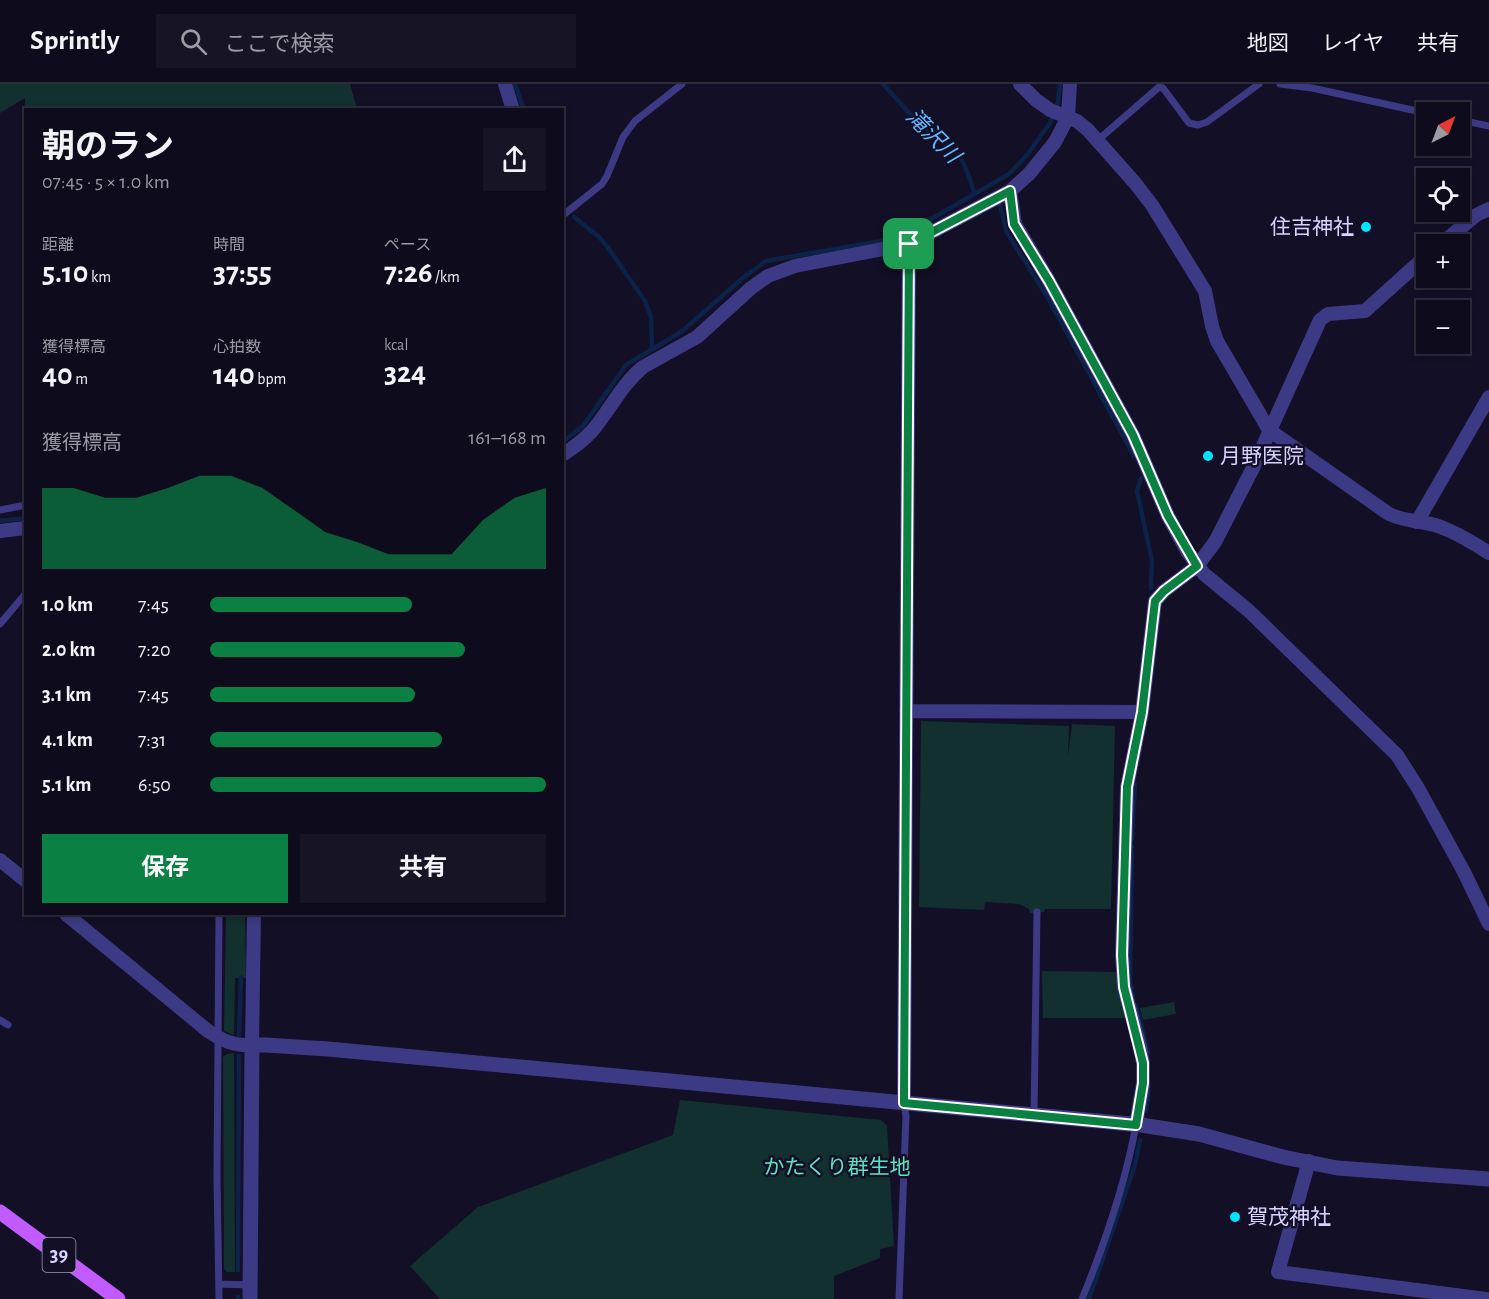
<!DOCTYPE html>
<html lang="ja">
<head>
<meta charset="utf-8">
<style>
	:root { --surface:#0e0b1c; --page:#171425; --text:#f1f3f6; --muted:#9b9ba3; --line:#2e2b3b; --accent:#0b8043 }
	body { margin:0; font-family:"Alegreya Sans","Noto Sans JP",sans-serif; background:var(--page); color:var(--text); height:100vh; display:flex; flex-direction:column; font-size:22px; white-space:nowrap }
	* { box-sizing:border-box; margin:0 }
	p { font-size:20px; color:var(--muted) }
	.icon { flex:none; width:33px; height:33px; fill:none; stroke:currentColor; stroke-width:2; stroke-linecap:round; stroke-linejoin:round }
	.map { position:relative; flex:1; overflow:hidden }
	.side { position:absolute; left:24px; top:24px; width:540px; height:807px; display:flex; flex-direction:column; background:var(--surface); border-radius:0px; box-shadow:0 3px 9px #0003,0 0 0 2px var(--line) }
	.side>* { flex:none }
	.needle { width:39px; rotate:42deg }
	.controls { position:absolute; left:1416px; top:18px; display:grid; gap:12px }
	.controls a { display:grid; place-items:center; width:54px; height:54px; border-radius:0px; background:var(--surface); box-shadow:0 3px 9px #0003,0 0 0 2px var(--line); font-size:30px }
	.pin { position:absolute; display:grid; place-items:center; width:51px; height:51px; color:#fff; margin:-26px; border-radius:12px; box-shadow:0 3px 9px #0006 }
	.round { display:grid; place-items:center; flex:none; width:63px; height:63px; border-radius:0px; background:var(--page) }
	.headline { display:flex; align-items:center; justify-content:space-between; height:102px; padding:0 18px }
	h1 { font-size:33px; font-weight:700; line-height:45px }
	.figures { display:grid; grid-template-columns:repeat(3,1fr); gap:9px; height:102px; padding:6px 18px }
	.figures div { display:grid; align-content:center }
	.figures b { font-size:30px; font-weight:700 }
	.figures small { font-size:16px; font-weight:400 }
	.figures p { font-size:16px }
	.chart { height:168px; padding:12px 18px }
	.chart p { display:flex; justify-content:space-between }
	.chart svg { width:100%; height:108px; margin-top:6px; fill:var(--accent); opacity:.7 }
	.primary-button { display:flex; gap:12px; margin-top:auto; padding:12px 18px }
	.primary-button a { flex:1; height:69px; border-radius:0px; background:var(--accent); color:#fff; font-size:24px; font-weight:700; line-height:69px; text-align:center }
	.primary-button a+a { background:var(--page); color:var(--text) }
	ul { padding:0 18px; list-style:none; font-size:20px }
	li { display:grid; grid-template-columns:96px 72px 1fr; align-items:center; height:45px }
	li i { height:15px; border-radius:8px; background:var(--accent) }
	header { display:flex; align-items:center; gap:36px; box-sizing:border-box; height:84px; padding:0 30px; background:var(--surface); border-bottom:2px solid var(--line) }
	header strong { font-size:28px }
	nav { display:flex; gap:33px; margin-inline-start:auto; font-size:21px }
	.search { width:420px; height:54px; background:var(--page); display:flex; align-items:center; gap:15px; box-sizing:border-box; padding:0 21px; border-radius:0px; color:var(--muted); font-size:22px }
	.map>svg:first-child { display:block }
	.green { fill:#12302f }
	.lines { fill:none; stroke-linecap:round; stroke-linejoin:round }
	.stream { stroke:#0c2248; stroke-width:4.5 }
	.service { stroke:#3d3a85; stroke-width:7 }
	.minor { stroke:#3d3a85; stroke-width:14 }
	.tertiary { stroke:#3d3a85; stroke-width:15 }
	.primary { stroke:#c25bff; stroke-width:15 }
	.route-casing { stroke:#fff; stroke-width:12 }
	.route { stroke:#0b8043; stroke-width:8 }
	.poi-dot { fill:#00e5ff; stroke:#130f26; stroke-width:2 }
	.labels { text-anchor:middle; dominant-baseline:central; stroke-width:5; stroke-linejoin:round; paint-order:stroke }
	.shield { fill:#130f26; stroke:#9e99be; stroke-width:1.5 }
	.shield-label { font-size:20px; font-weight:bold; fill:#d9d4ff }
	.poi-label { font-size:21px; fill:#d9d4ff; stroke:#130f26; text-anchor:start }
	.park-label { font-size:21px; fill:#5fe0c0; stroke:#130f26 }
	.water-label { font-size:22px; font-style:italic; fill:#62b6ff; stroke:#130f26 }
</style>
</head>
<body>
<header>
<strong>Sprintly</strong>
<div class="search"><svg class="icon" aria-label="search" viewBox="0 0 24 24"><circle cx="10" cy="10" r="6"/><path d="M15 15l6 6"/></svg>ここで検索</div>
<nav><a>地図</a><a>レイヤ</a><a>共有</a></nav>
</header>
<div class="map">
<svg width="1489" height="1215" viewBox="0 0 1489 1215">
	<rect width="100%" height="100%" fill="#130f26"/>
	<path class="green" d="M 0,0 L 350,0 L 357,25 L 26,26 L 25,103 L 22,93 L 25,14 L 0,29 Z
		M 921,637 L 1069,642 L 1068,673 L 1072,640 L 1115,642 L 1111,825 L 1045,825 L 1044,828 L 1030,829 L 1029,825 L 1019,820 L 985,818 L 984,826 L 919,823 Z
		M 226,830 L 245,830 L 246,894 L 235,894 L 234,951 L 224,947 Z
		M 1042,887 L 1116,888 L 1125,934 L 1043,934 Z
		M 1174,918 L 1176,930 L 1143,936 L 1140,924 Z
		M 234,969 L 235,1188 L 227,1188 L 224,1185 L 223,973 L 227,970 Z
		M 680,1016 L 881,1036 L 887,1042 L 894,1162 L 880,1165 L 880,1174 L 834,1192 L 834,1215 L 440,1215 L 410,1182 L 478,1123 L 673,1051 Z"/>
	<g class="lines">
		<path class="stream" d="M 515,0 L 524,26
			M 883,0 C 897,15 910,31 925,45 C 932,52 940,55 948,61 C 964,72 969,91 974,109
			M 1000,120 L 1006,147 L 1048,214 L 1134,372
			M 574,133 L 599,153 L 609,165 L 645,217 L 651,233 L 652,265
			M 562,358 L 583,342 L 626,281 L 681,248 L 744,193 L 766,177 L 898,154 L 1009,90 L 1027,71 L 1050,39 L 1058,18 L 1060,0
			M 1141,394 L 1137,407 L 1152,477 L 1151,504
			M 0,437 L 26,434
			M 1132,755 L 1135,700
			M 1132,763 L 1130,896 L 1133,913
			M 1136,921 L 1148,968
			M 239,951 L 241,893
			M 1146,1027 L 1149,1004
			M 238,1186 L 239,972
			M 238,1215 L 238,1213
			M 1089,1215 L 1135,1081 L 1140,1056"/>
		<path class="service" d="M 1280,0 L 1312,4 L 1426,29
			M 1460,36 L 1489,42
			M 1098,56 L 1159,3 L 1163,4 L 1189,39 L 1198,41 L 1207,38 L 1259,0
			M 562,132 L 602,100 L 607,92 L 623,53 L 635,37 L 682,0
			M 0,426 L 26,421
			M 0,540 L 26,509
			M 219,830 L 217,1093 L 219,1215
			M 0,936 L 8,941
			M 1034,1032 L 1037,828
			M 220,1200 L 250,1201
			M 899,1215 L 906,1032 L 904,1020
			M 1082,1215 C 1105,1159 1125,1101 1136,1041"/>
		<path class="minor" d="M 505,0 L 513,26
			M 1020,0 L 1036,16 L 1050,26 L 1077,37 L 1088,46 L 1135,99 L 1152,121 L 1205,207 L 1212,242 L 1217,257 L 1269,346 L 1389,430 C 1404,437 1419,437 1435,441 C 1454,447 1472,458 1489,469
			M 1010,107 L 1015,140 L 1049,197 L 1133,351 L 1168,432 L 1187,467 L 1204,490 L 1249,527 L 1397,671 L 1418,704 L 1464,788 L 1489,840
			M 1441,160 L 1476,131 L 1489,125
			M 562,371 C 573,364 584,356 592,347 C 610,326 621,301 643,283 L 697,253 L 751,204 L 768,192 L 795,182 L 909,160 L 1010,107 L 1029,90 L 1055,58 L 1068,33 L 1070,0
			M 1417,438 L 1489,313
			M 0,447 L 26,444
			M 906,627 L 1142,628
			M 0,776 L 26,797
			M 66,830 L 208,947 C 223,957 234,962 252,961 L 254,830
			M 904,1019 L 909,160
			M 1136,1041 L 1143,999 L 1143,979 L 1140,963 L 1124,903 L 1122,871 L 1127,703 L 1142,628 L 1155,517 L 1164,507 L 1197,482 L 1215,458 L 1253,384 L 1320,236 L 1328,230 L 1365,227 L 1426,172
			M 1309,1077 L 1278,1188 L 1486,1215"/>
		<path class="tertiary" d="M 250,1215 L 252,961 L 266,961 L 328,965 L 1141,1041 L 1199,1050 L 1283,1073 L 1337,1084 L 1489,1095"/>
		<path class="primary" d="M 0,1128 L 118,1215"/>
	</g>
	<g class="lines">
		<defs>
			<path id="route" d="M 1010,107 L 1014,140 L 1049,197 L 1133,351 L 1168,432 L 1197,482 L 1164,507 L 1155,517 L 1142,628 L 1127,703 L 1122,871 L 1124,903 L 1143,979 L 1143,999 L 1136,1041 L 904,1019 L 909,160 Z"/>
		</defs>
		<use href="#route" class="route-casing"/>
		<use href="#route" class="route"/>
	</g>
	<g class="poi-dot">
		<circle cx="1366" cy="143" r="6"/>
		<circle cx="1208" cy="372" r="6"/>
		<circle cx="1235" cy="1133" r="6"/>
	</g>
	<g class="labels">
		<rect class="shield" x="42.5" y="1154" width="33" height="34" rx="4.5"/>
		<g class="shield-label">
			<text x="59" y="1171">39</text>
		</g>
		<g class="poi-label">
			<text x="1354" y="143" text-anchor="end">住吉神社</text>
			<text x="1220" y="372">月野医院</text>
			<text x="1247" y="1133">賀茂神社</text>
		</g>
		<g class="park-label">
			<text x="837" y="1083">かたくり群生地</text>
		</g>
		<g class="water-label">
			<text transform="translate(933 52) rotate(45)">滝沢川</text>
		</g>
	</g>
</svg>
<div class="controls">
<a><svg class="needle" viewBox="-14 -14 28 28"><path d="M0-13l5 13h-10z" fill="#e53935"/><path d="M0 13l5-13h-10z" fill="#9b9ba3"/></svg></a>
<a><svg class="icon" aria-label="locate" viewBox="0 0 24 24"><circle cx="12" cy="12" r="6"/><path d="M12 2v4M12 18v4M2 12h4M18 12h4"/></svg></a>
<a>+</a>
<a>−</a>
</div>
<div class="pin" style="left:909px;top:160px;background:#1e9e55"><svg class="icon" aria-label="arrive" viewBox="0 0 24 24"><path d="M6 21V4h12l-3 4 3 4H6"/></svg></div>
<section class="side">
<div class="headline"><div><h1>朝のラン</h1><p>07:45 · 5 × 1.0 km</p></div><a class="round"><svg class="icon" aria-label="share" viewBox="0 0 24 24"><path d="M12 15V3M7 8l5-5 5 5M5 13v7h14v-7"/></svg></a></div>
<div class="figures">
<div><p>距離</p><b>5.10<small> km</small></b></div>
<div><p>時間</p><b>37:55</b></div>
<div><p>ペース</p><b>7:26<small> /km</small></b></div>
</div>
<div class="figures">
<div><p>獲得標高</p><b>40<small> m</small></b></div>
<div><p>心拍数</p><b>140<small> bpm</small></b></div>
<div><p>kcal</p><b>324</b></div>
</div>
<div class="chart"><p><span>獲得標高</span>161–168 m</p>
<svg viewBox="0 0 160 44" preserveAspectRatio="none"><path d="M0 44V11L10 11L20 15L30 15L40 11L50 6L60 6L70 11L80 20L90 29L100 33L110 38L120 38L130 38L140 24L150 15L160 11V44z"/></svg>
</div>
<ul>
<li><b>1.0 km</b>7:45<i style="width:60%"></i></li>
<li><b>2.0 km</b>7:20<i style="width:76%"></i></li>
<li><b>3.1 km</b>7:45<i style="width:61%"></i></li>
<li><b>4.1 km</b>7:31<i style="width:69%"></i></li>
<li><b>5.1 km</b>6:50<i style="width:100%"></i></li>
</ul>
<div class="primary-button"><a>保存</a><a>共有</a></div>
</section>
</div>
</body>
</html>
